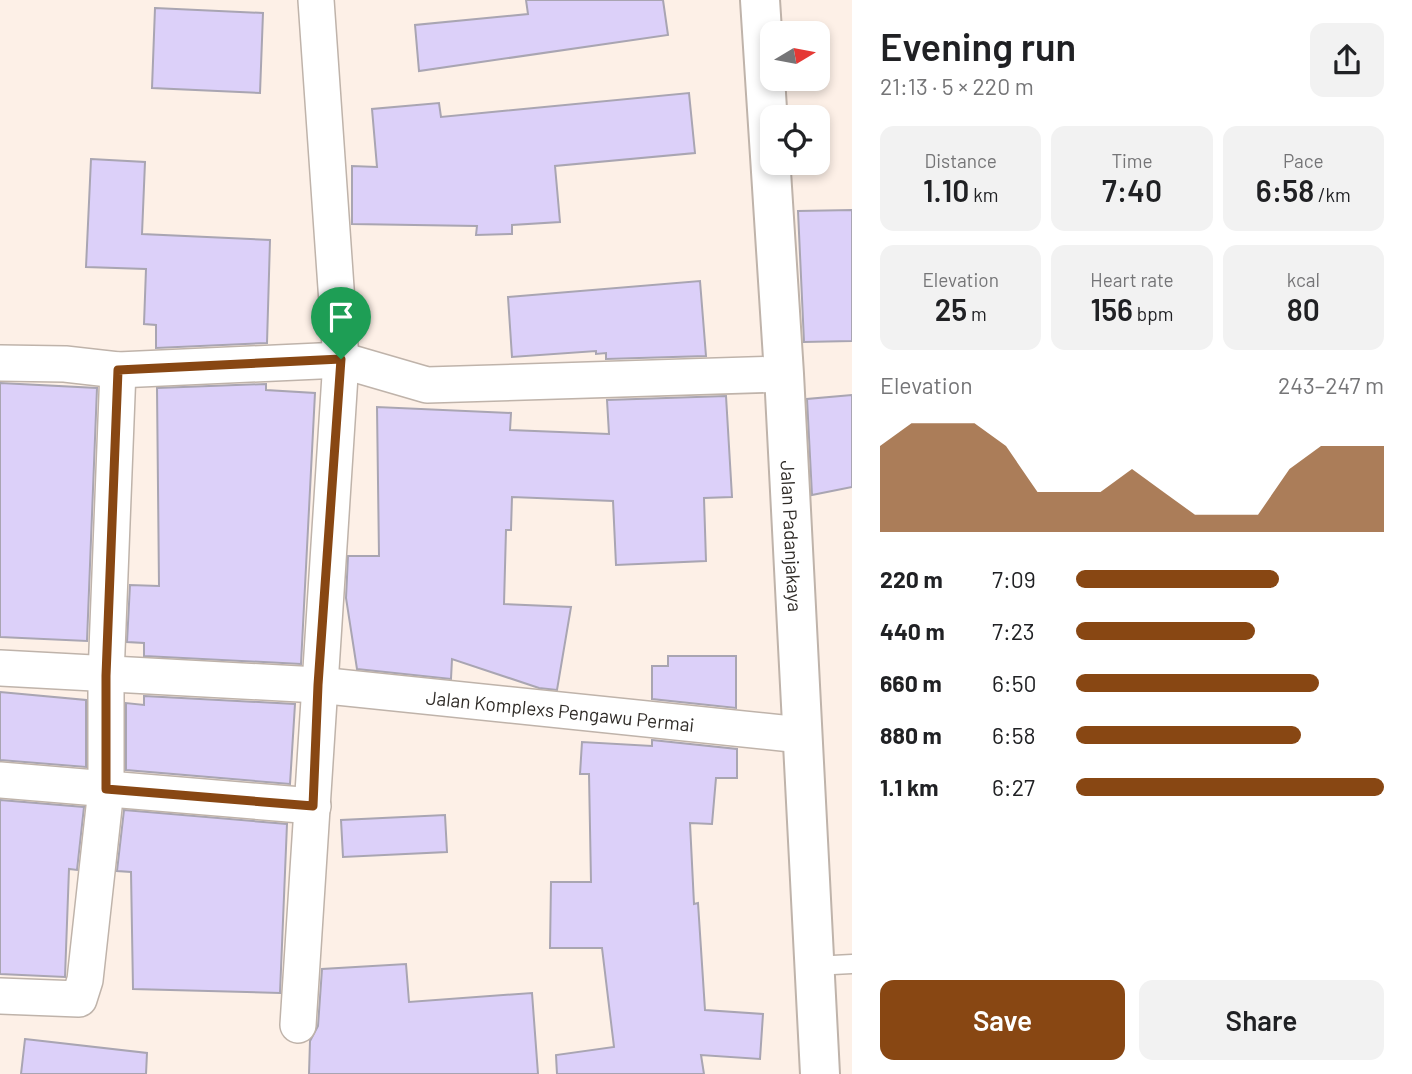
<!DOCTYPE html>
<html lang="en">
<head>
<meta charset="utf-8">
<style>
	:root { --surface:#fff; --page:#f2f2f2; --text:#202124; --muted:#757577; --accent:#884713 }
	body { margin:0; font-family:Barlow,sans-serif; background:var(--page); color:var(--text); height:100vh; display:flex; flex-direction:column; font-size:26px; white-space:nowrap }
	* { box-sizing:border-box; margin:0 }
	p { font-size:23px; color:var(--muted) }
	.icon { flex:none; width:38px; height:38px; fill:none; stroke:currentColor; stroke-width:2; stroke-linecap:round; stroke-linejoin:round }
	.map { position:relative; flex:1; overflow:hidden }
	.sheet { display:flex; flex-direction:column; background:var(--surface); width:560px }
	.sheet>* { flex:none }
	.needle { width:46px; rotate:80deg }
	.tools { position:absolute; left:760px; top:21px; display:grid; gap:14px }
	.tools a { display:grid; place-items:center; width:70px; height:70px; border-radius:14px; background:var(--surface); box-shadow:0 4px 10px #0003; font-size:35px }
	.pin { position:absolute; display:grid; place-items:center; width:60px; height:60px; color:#fff; margin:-72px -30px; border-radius:50% 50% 50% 0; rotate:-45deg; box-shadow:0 0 7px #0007 }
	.pin .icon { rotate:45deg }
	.round { display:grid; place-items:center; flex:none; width:74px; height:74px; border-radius:14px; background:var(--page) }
	.headline { display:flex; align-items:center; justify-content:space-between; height:119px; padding:0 28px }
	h1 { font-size:38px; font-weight:600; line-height:52px }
	.metrics { display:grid; grid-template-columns:repeat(3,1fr); gap:10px; height:119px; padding:7px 28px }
	.metrics div { display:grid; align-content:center; border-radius:14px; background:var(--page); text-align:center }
	.metrics b { font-size:30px; font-weight:600 }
	.metrics small { font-size:19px; font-weight:400 }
	.metrics p { font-size:19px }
	.chart { height:196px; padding:14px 28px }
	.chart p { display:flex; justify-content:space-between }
	.chart svg { width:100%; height:126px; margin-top:7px; fill:var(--accent); opacity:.7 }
	.primary-button { display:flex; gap:14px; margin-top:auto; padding:14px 28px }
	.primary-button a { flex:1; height:80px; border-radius:14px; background:var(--accent); color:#fff; font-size:28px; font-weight:600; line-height:80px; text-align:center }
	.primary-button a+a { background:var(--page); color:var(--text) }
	ul { padding:0 28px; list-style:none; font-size:23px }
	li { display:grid; grid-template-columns:112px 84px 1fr; align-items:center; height:52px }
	li i { height:18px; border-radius:9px; background:var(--accent) }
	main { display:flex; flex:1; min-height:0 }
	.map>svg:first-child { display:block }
	.building { fill:#dcd0f9; stroke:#a9a5b2; stroke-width:2 }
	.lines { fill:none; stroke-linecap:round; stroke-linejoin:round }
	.lane-casing { stroke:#bfb3aa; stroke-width:21 }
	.street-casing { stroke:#bfb3aa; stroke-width:38 }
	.secondary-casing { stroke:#bfb3aa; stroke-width:42 }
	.lane { stroke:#fff; stroke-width:18 }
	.street { stroke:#fff; stroke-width:35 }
	.secondary { stroke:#fff; stroke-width:38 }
	.route-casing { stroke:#fff; stroke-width:14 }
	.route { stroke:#884713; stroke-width:9 }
	.labels { text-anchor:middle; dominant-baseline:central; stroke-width:5; stroke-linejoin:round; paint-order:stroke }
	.street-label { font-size:19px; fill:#302c28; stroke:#fdf0e7 }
</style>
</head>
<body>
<main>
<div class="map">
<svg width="852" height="1074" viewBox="0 0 852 1074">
	<rect width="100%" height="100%" fill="#fdf0e7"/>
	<path class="building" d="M 526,0 L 663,0 L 668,35 L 419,71 L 415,25 L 528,14 Z
		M 155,8 L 263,13 L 260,93 L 152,88 Z
		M 689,93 L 695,153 L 555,166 L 560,222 L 512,225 L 512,234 L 476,235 L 477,226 L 352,224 L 352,166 L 377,167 L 372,109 L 439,103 L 441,117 Z
		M 91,159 L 145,162 L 142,234 L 270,240 L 267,343 L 156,348 L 156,325 L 144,324 L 146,269 L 86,267 Z
		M 852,210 L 852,341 L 804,342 L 798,211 Z
		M 700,281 L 706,356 L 606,359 L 606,353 L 596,354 L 596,351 L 512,357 L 508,297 Z
		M 0,383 L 97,388 L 87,641 L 0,637 Z
		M 266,384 L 266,390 L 315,393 L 301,664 L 144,656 L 144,643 L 127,642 L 130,585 L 159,586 L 157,388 Z
		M 852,395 L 852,487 L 812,495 L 807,399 Z
		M 726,396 L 732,497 L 704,498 L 706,561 L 616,565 L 613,501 L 512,497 L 511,530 L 506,530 L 504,604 L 571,607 L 557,690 L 539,688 L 452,659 L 451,679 L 357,669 L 346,598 L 348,556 L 379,556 L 377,407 L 511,413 L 510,430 L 609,434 L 607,400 Z
		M 668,656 L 736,656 L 736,708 L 652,699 L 652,666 L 668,666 Z
		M 0,692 L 86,700 L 86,767 L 0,760 Z
		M 144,696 L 295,704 L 290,784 L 126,770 L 126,703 L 144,705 Z
		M 652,740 L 737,749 L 737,778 L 716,778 L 712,824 L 690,823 L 694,904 L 698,903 L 705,1010 L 763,1014 L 760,1059 L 701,1055 L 704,1074 L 557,1074 L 556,1055 L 614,1047 L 602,948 L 550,948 L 551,882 L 591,882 L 589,774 L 580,774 L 582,742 L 652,746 Z
		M 0,800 L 84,807 L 77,870 L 69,869 L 65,977 L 0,974 Z
		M 124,810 L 287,824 L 280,993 L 133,989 L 131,872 L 117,871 Z
		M 445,815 L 447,852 L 343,857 L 341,820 Z
		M 406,964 L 409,1002 L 532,993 L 538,1074 L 309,1074 L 310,1041 L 318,1026 L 322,969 Z
		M 25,1039 L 147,1053 L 146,1074 L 21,1074 Z"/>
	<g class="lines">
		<defs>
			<path id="lane" d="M 814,966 L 852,964"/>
			<g id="street">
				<path d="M 0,363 L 65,364 L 118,370 L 341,360 L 427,385 L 784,374"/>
				<path id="s1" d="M 0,668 L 318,685 L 801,735"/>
				<path d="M 0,780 L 313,806"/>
				<path d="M 0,996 L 79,999 L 85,980 L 106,789 L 106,676 L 118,370"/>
				<path d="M 298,1025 L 341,360 L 316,0"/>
			</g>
			<g id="secondary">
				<path id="s2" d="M 760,0 L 784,374 L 820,1074"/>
			</g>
		</defs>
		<use href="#lane" class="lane-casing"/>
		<use href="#street" class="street-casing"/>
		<use href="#secondary" class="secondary-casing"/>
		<use href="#lane" class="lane"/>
		<use href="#street" class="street"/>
		<use href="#secondary" class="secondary"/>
	</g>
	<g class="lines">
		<defs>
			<path id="route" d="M 341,359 L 318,685 L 313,806 L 106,789 L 106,676 L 118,370 Z"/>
		</defs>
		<use href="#route" class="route-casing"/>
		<use href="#route" class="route"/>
	</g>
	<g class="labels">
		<g class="street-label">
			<text stroke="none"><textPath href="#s2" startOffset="537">Jalan Padanjakaya</textPath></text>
			<text stroke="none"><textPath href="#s1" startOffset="562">Jalan Komplexs Pengawu Permai</textPath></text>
		</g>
	</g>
</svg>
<div class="tools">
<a><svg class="needle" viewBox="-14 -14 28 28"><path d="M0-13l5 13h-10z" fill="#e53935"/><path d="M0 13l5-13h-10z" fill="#757577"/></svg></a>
<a><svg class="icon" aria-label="locate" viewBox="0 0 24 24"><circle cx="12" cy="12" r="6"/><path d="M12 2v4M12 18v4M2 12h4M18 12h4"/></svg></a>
</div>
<div class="pin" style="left:341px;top:359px;background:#1e9e55"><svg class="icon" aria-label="arrive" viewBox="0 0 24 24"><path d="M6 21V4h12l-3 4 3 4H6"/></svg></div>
</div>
<section class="sheet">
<div class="headline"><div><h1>Evening run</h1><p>21:13 · 5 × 220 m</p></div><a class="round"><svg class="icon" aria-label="share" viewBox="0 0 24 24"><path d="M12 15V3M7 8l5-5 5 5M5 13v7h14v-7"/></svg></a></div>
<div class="metrics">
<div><p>Distance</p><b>1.10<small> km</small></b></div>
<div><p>Time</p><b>7:40</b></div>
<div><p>Pace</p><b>6:58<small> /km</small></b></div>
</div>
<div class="metrics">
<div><p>Elevation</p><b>25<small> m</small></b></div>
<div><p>Heart rate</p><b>156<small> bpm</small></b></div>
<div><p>kcal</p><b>80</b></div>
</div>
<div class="chart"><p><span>Elevation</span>243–247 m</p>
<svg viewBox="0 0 160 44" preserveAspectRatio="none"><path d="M0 44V14L10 6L20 6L30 6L40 14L50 30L60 30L70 30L80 22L90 30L100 38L110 38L120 38L130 22L140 14L150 14L160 14V44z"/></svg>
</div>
<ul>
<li><b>220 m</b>7:09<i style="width:66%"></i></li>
<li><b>440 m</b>7:23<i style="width:58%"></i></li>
<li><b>660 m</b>6:50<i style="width:79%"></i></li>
<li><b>880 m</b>6:58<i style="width:73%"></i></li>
<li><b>1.1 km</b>6:27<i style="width:100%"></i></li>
</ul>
<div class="primary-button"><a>Save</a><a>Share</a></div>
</section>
</main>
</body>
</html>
